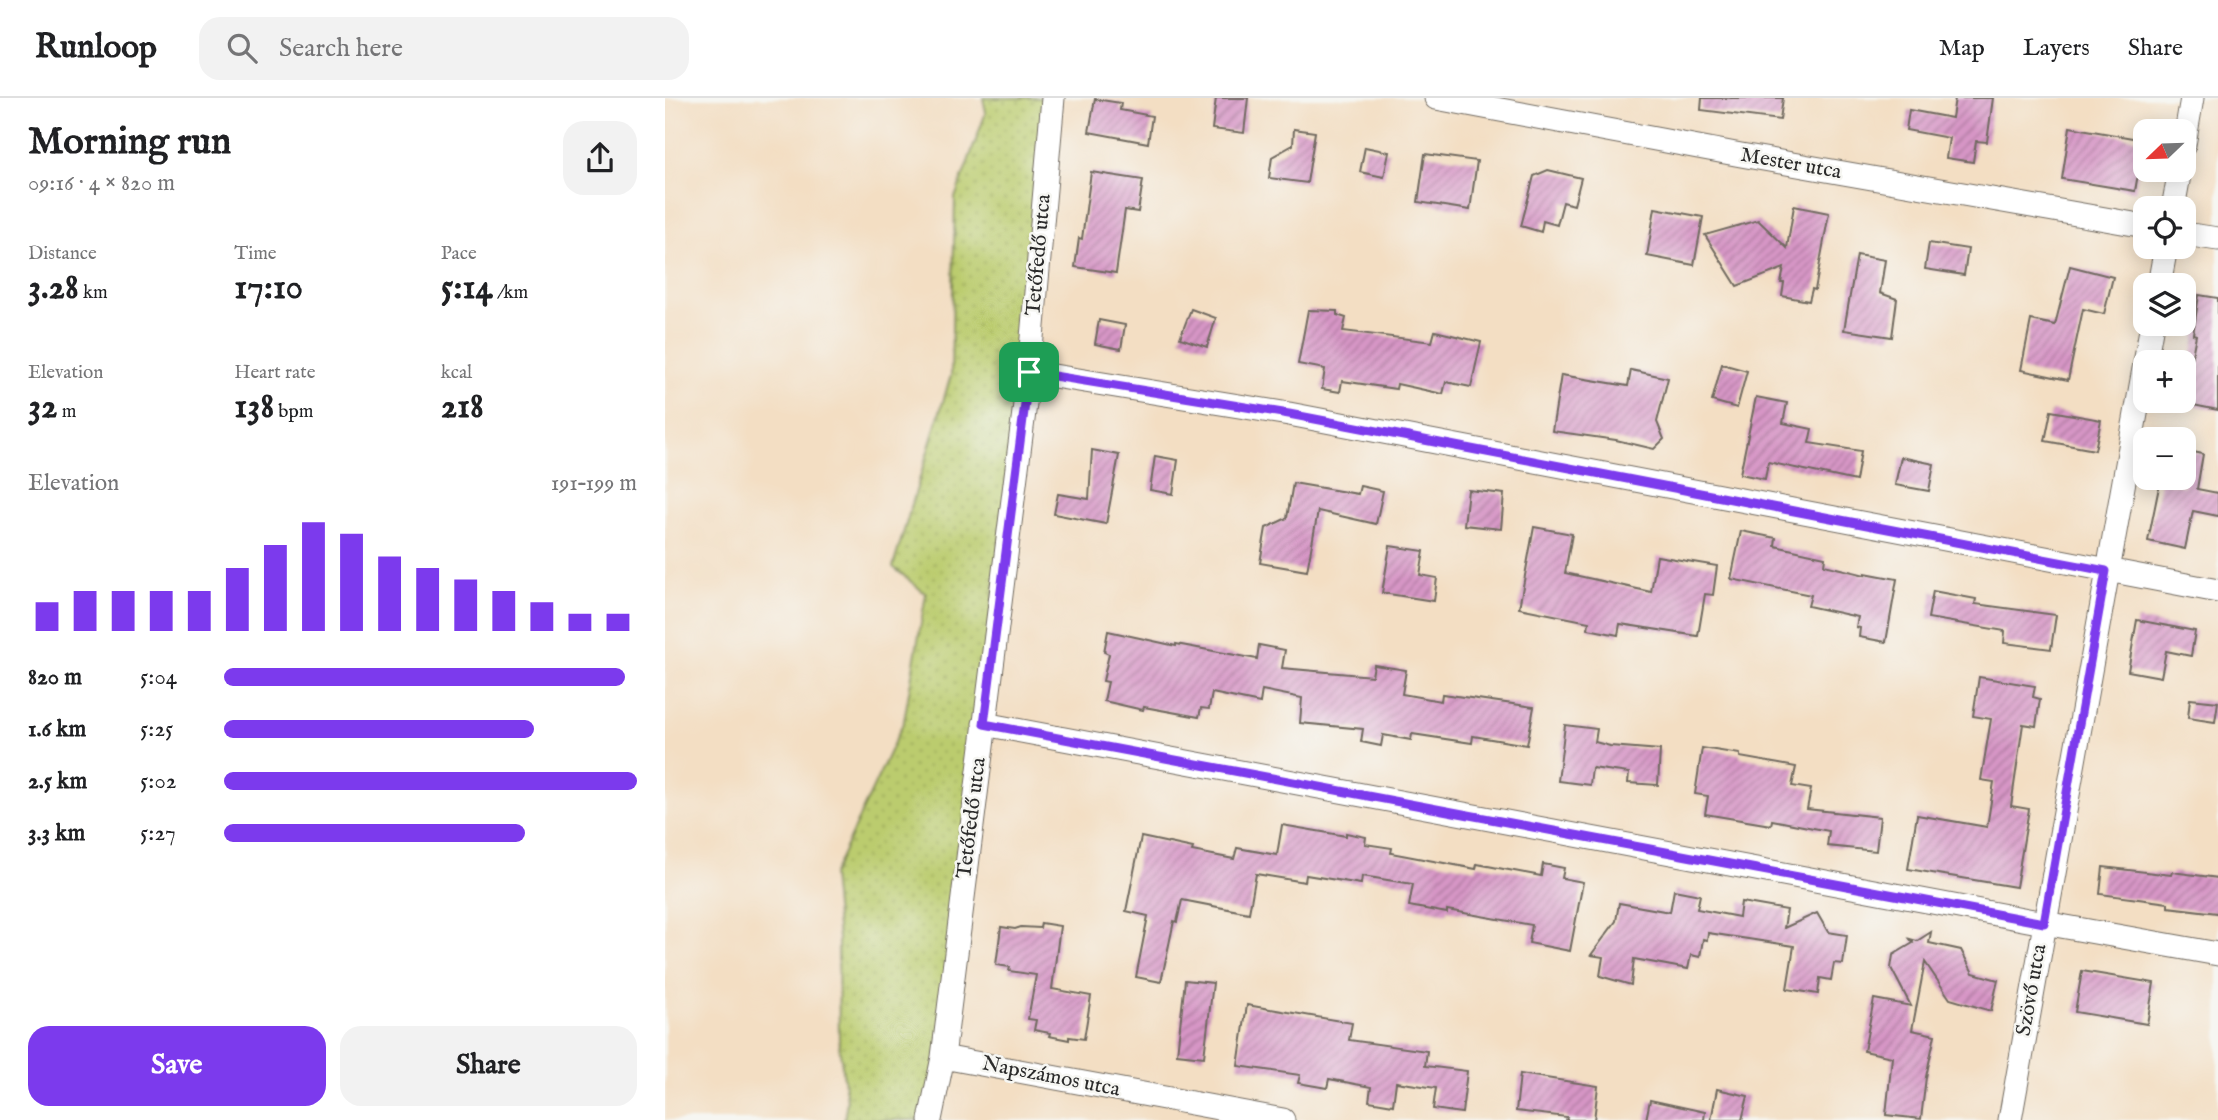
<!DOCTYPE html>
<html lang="en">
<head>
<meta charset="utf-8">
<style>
	:root { --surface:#fff; --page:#f2f2f2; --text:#202124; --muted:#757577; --line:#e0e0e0; --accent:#7c3aed }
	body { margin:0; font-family:"IM FELL English",serif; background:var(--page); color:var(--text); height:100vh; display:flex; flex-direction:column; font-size:26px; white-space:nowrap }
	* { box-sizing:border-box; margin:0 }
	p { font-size:23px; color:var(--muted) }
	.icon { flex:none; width:38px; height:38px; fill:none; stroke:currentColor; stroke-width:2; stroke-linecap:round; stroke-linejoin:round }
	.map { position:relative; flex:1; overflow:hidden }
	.drawer { display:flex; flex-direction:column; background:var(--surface); width:665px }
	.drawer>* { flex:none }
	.needle { width:46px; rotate:247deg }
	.buttons { position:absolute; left:1468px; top:21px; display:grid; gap:14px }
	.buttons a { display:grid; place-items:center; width:63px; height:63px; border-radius:14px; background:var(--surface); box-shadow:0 4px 18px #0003; font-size:35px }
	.pin { position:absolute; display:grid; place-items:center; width:60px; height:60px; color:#fff; margin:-30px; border-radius:14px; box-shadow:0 4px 10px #0006 }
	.round { display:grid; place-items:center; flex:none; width:74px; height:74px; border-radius:21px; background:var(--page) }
	.headline { display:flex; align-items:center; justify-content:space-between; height:119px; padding:0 28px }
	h1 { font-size:38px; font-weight:700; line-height:52px }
	.metrics { display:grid; grid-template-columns:repeat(3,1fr); gap:10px; height:119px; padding:7px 28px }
	.metrics div { display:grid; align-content:center }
	.metrics b { font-size:35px; font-weight:700 }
	.metrics small { font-size:19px; font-weight:400 }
	.metrics p { font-size:19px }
	.chart { height:196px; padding:14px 28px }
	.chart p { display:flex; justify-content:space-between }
	.chart svg { width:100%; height:126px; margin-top:7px; stroke:var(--accent); stroke-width:6 }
	.action { display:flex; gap:14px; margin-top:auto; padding:14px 28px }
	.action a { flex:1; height:80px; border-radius:21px; background:var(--accent); color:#fff; font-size:28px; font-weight:700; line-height:80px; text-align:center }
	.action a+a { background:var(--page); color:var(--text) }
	ul { padding:0 28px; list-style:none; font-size:23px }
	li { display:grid; grid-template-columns:112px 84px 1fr; align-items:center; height:52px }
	li i { height:18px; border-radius:9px; background:var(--accent) }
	header { display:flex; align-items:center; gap:42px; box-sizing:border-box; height:98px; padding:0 35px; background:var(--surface); border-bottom:2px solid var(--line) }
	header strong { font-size:33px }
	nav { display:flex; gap:38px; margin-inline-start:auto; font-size:24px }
	.search { width:490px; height:63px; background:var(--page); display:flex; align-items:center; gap:18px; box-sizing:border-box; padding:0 24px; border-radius:21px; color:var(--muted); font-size:26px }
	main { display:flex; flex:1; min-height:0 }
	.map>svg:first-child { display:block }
	.green { fill:url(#green-dots); stroke:#737c4c; stroke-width:2 }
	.building { fill:url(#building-hatch) }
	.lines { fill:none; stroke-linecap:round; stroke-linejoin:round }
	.minor-casing { stroke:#716a60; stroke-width:25 }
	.minor { stroke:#fff; stroke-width:23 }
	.route-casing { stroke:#fff; stroke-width:14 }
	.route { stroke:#7c3aed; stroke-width:9 }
	.labels { text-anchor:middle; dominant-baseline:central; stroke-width:5; stroke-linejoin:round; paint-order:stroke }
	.street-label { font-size:21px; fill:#2b2b2b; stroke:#f6f6f2 }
</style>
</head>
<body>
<header>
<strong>Runloop</strong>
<div class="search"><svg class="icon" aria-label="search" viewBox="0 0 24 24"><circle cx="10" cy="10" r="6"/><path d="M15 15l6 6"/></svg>Search here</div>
<nav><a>Map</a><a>Layers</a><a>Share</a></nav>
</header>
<main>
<section class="drawer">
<div class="headline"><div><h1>Morning run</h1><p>09:16 · 4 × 820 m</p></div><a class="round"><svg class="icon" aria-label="share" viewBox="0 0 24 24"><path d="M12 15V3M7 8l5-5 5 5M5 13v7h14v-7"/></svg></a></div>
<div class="metrics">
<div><p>Distance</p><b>3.28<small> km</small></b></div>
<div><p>Time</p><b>17:10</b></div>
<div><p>Pace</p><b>5:14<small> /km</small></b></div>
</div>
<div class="metrics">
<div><p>Elevation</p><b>32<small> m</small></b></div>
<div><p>Heart rate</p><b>138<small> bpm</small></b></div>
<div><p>kcal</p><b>218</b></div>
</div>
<div class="chart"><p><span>Elevation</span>191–199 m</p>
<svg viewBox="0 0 160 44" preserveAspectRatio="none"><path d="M5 44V34M15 44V30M25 44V30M35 44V30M45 44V30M55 44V22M65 44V14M75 44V6M85 44V10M95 44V18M105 44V22M115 44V26M125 44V30M135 44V34M145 44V38M155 44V38"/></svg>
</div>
<ul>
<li><b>820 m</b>5:04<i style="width:97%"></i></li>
<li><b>1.6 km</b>5:25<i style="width:75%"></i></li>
<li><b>2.5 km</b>5:02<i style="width:100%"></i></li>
<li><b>3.3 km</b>5:27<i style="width:73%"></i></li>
</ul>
<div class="action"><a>Save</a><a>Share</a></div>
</section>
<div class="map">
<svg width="1553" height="1022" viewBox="0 0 1553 1022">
	<defs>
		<pattern id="green-dots" width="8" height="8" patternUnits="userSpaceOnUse" patternTransform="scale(1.75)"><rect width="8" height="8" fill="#bbcc6e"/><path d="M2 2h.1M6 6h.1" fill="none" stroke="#a1af5f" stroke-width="1.8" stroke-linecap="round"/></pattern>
		<pattern id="building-hatch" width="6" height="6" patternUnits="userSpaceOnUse" patternTransform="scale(1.75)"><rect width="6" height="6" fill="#d796c6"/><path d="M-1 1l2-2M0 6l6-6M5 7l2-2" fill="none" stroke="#af7ba1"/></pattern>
	</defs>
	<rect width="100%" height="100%" fill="#f6f6f2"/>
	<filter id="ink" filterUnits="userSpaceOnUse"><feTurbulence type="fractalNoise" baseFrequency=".0143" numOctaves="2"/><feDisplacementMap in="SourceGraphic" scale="14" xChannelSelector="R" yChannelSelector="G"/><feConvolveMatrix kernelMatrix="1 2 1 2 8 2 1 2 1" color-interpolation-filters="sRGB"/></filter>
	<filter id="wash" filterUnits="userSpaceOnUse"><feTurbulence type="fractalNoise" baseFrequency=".00686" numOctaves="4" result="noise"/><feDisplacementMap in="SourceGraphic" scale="28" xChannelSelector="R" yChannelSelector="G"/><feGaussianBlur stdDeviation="1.57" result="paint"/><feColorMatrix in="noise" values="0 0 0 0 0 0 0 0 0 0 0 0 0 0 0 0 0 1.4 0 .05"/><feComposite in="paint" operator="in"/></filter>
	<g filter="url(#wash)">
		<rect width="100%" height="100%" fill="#f3dec3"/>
		<path class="green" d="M 318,0 L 388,0 L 265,1022 L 179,1022 L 182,1002 L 174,947 L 173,840 L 167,778 L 239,623 L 261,496 L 228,469 L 286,277 L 290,100 L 321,14 Z"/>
		<g id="blocks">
			<path class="building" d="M 551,0 L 583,0 L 579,35 L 547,31 Z
				M 1037,0 L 1118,0 L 1115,22 L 1036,12 Z
				M 1290,0 L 1328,0 L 1322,44 L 1311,43 L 1308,64 L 1281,60 L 1284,40 L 1241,32 L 1244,12 L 1287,20 Z
				M 430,1 L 456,5 L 455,12 L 487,18 L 483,45 L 424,34 Z
				M 1405,29 L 1479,42 L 1470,93 L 1397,81 Z
				M 629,31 L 650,34 L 642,85 L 604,80 L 607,59 L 628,47 Z
				M 700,49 L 724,54 L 719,79 L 695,74 Z
				M 760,56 L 812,63 L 805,112 L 753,104 Z
				M 883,72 L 916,80 L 909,107 L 898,104 L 892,127 L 878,123 L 876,134 L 856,128 L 869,78 Z
				M 426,74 L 478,82 L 473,114 L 460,112 L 451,175 L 410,169 L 414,140 L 417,141 Z
				M 1129,108 L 1164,115 L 1150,192 L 1147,191 L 1144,203 L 1117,198 L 1119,185 L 1116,185 L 1119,170 L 1072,188 L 1040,137 L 1093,122 L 1122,150 Z
				M 990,110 L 1038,119 L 1029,167 L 982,158 Z
				M 1264,145 L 1303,151 L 1299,177 L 1260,171 Z
				M 1192,157 L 1220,162 L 1215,195 L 1232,201 L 1227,239 L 1179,232 Z
				M 1405,168 L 1448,179 L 1439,216 L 1418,211 L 1403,282 L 1356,272 L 1366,222 L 1390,227 Z
				M 1534,197 L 1553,200 L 1553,312 L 1518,305 L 1531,237 L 1528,236 Z
				M 526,211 L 551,220 L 542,249 L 515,240 Z
				M 643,212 L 672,213 L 672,217 L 681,220 L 678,233 L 767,244 L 770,233 L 816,244 L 806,289 L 781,284 L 778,296 L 732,286 L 731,291 L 677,283 L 675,294 L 657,291 L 660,271 L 633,266 Z
				M 434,222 L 460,227 L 456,251 L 430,246 Z
				M 1057,266 L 1082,273 L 1072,310 L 1047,303 Z
				M 966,272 L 1003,280 L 992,324 L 999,341 L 989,351 L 951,342 L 887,333 L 896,277 L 963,288 Z
				M 1091,299 L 1122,305 L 1118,325 L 1147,331 L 1144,345 L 1196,353 L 1191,383 L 1103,364 L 1100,381 L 1075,376 Z
				M 1386,313 L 1436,322 L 1430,352 L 1380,343 Z
				M 427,352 L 454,357 L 441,426 L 389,416 L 393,396 L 424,401 Z
				M 1519,352 L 1538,356 L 1532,391 L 1553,395 L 1553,418 L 1528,413 L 1520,451 L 1483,443 L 1495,384 L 1519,388 Z
				M 490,358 L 513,362 L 508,396 L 485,392 Z
				M 1236,359 L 1269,366 L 1264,393 L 1230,387 Z
				M 628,385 L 693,396 L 695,388 L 718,393 L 711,426 L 653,413 L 642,473 L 595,465 L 601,430 L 622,420 Z
				M 803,392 L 839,396 L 836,431 L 799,427 Z
				M 869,429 L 907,436 L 900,475 L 986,494 L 992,458 L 1052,468 L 1048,497 L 1040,496 L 1033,538 L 955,526 L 953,537 L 923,531 L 924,524 L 854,510 Z
				M 1076,433 L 1111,440 L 1110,448 L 1160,459 L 1159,467 L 1200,477 L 1200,475 L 1232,481 L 1221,544 L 1194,539 L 1195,530 L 1191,529 L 1193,519 L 1143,508 L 1146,497 L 1066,481 Z
				M 725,448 L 759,453 L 755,477 L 772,480 L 769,503 L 717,495 Z
				M 1268,493 L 1311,501 L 1310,506 L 1391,517 L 1386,551 L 1339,545 L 1340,533 L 1263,520 Z
				M 1472,522 L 1530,533 L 1526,558 L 1501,553 L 1496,579 L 1463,573 Z
				M 443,533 L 511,548 L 511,546 L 592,561 L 594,547 L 620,552 L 617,570 L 707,578 L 709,567 L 741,572 L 737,596 L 776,603 L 777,596 L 869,609 L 862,647 L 808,638 L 807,645 L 747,636 L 746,642 L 718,637 L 716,648 L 696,644 L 698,631 L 635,625 L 637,600 L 597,592 L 595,605 L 547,595 L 544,611 L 536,610 L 534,619 L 479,609 L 478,612 L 439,603 L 443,584 L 438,583 L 444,556 L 439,554 Z
				M 1314,579 L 1370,588 L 1368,599 L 1375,601 L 1371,628 L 1358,626 L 1346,708 L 1364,711 L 1351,789 L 1243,771 L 1252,717 L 1322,729 L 1329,684 L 1316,682 L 1326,621 L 1308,618 Z
				M 1525,601 L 1553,604 L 1550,624 L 1523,620 Z
				M 900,627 L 932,631 L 930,644 L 945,648 L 995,652 L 993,687 L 963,685 L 964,675 L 927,670 L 925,687 L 893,683 Z
				M 1037,650 L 1075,656 L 1075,659 L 1131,669 L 1127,688 L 1146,691 L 1142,711 L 1215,719 L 1211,753 L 1162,748 L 1164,733 L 1107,722 L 1106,727 L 1040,716 L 1043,698 L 1030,696 Z
				M 617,727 L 681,738 L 681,735 L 701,739 L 700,746 L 727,750 L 726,755 L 811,771 L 812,766 L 876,778 L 878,766 L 899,770 L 897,780 L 918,784 L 905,853 L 864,845 L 867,827 L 782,812 L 782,815 L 744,808 L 748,786 L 697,778 L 696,786 L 641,777 L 640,784 L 591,776 L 584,815 L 517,802 L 512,824 L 509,823 L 496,884 L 471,879 L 483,818 L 461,813 L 476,739 L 528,750 L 527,753 L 569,761 L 572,750 L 612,757 Z
				M 1438,769 L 1506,777 L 1507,774 L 1553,780 L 1553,815 L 1503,809 L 1503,805 L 1435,796 Z
				M 1009,792 L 1035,797 L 1032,811 L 1074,819 L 1076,804 L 1122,812 L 1119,830 L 1152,815 L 1163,834 L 1182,837 L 1178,866 L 1169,865 L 1166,882 L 1155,880 L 1153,896 L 1122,891 L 1129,848 L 1043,835 L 1042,842 L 1038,841 L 1035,859 L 1026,857 L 1023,871 L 969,861 L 966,887 L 935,878 L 938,859 L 926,857 L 951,823 L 954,805 L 1005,814 Z
				M 376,825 L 395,828 L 387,891 L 426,898 L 419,941 L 404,939 L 404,942 L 384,938 L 385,935 L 369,932 L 371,922 L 363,921 L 371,877 L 344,873 L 345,869 L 331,867 L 336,829 L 350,831 L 356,829 L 375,830 Z
				M 1266,834 L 1264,845 L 1296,852 L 1308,875 L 1333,882 L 1326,913 L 1285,901 L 1260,864 L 1247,932 L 1270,937 L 1261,979 L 1256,1021 L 1221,1017 L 1227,959 L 1199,953 L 1209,901 L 1246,908 L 1226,870 L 1228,857 L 1248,845 L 1245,841 L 1252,843 Z
				M 1417,873 L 1489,885 L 1482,926 L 1410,914 Z
				M 520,882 L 548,885 L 539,959 L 512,956 Z
				M 582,907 L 687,925 L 684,942 L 762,953 L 760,968 L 802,973 L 797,1015 L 768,1011 L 771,990 L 731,984 L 728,1007 L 704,1003 L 706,989 L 664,981 L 662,990 L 633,985 L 635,977 L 573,968 Z
				M 855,976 L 933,988 L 929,1022 L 901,1022 L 902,1019 L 851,1013 Z
				M 1052,991 L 1083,998 L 1077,1022 L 1046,1022 Z
				M 985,1002 L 1040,1014 L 1039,1022 L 981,1022 Z"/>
		</g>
	</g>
	<g filter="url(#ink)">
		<use href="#blocks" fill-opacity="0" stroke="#716a60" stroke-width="2"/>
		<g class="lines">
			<defs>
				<path id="minor" d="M 771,0 L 1076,57 L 1480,128
					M 1519,47 L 1527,0
					M 1508,110 L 1515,72
					M 1519,136 L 1553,141
					M 1494,187 L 1501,149
					M 364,274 L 624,316 L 1553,493
					M 319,626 L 1379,825 L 1553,856
					M 278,959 L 618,1022
					M 265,1022 L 278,959 L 364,274 L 388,0
					M 1345,1022 L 1487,226"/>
			</defs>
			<use href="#minor" class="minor-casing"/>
			<use href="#minor" class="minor"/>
		</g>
	</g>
	<g class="lines" filter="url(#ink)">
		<defs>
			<path id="route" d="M 364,274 L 624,316 L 1441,473 L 1379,825 L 319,626 Z"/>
		</defs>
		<use href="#route" class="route-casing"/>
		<use href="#route" class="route"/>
	</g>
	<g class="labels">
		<g class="street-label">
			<text transform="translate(1126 66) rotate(10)">Mester utca</text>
			<text transform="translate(374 157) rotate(-85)">Tetőfedő utca</text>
			<text transform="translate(307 720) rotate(-83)">Tetőfedő utca</text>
			<text transform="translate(1367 892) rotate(-80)">Szövő utca</text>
			<text transform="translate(386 979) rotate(11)">Napszámos utca</text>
		</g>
	</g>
</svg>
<div class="buttons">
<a><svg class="needle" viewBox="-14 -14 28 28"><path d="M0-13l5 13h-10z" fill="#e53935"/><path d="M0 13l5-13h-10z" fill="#757577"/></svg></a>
<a><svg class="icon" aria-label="locate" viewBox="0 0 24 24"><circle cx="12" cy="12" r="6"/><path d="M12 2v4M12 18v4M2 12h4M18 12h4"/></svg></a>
<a><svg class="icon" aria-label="layers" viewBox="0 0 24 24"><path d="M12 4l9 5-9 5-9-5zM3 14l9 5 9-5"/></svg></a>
<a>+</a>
<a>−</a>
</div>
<div class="pin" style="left:364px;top:274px;background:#1e9e55"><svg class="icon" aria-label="arrive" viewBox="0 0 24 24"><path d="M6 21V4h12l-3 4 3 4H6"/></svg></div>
</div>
</main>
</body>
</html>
